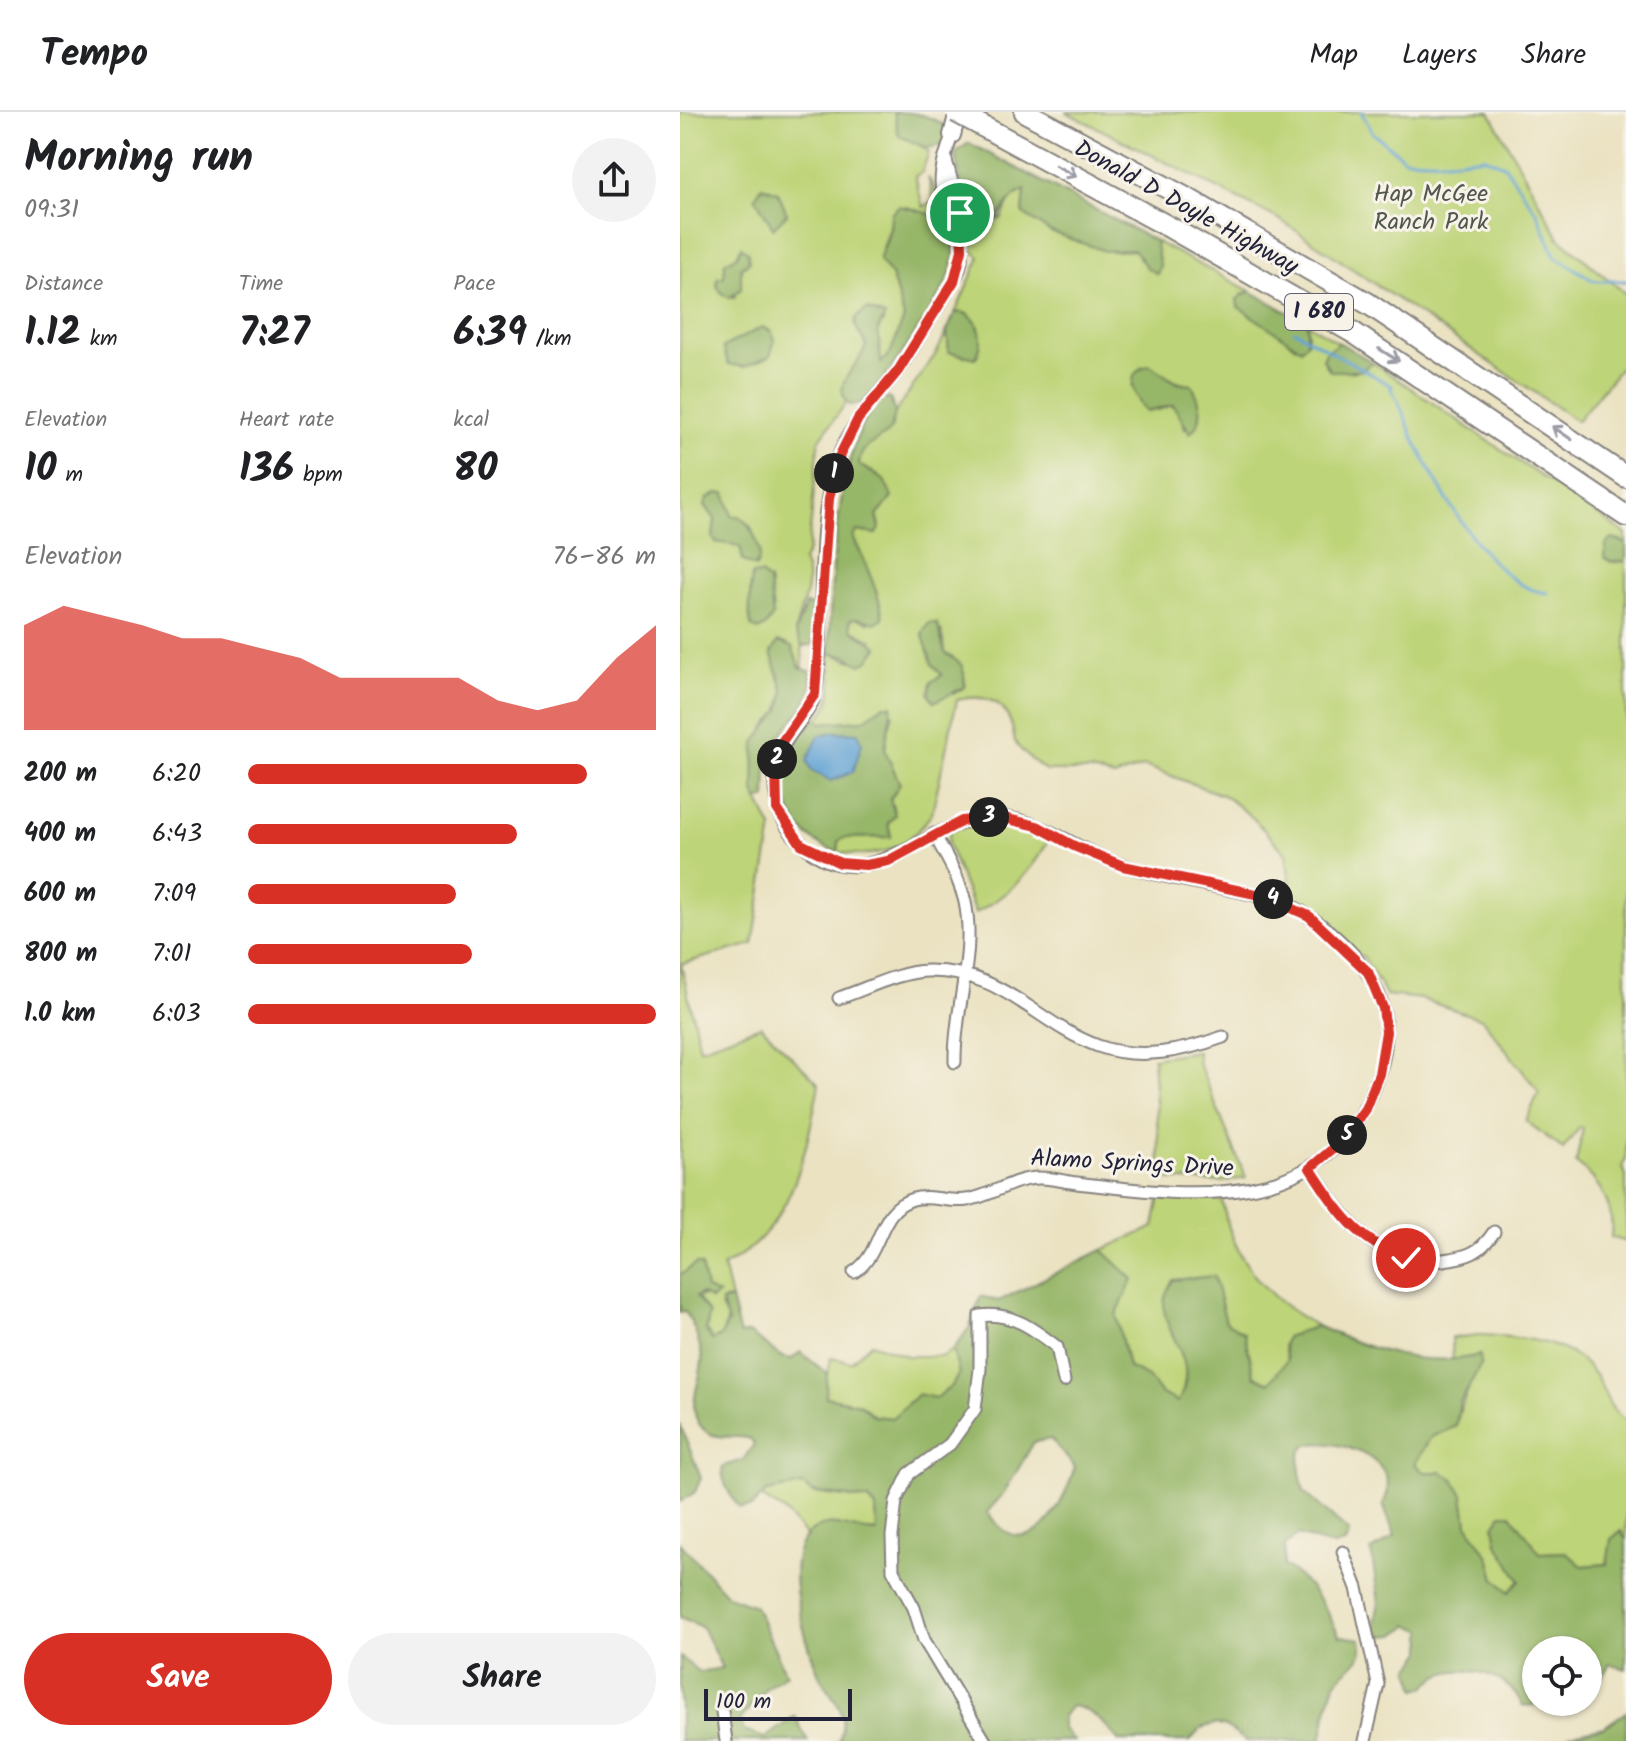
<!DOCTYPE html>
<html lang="en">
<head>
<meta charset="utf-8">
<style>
	:root { --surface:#fff; --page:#f2f2f2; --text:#202124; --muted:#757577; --line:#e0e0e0; --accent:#d93025 }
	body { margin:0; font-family:Kalam,sans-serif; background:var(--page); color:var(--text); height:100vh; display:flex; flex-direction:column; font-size:30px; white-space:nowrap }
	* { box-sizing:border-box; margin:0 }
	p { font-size:26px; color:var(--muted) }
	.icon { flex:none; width:44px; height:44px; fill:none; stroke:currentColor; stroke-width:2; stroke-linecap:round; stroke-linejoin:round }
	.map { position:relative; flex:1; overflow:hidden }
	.side { display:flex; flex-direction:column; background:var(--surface); width:680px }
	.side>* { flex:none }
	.buttons { position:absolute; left:842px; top:1524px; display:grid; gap:16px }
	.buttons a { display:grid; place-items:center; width:80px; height:80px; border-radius:50%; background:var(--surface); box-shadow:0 2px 6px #0004; font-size:40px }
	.scale { position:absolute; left:24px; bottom:20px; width:148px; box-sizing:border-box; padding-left:8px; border:4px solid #22223b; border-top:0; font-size:22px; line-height:28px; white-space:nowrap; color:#22223b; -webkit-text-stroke:6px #f7f3e8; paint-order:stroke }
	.pin { position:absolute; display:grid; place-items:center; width:68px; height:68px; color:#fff; margin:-34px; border:4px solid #fff; border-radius:50%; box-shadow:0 2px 8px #0007 }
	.km { position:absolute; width:40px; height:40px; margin:-20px; border-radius:50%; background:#222; color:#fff; font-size:22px; line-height:40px; text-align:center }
	.round { display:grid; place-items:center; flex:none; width:84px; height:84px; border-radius:42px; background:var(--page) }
	.overview { display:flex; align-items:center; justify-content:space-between; height:136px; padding:0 24px }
	h1 { font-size:44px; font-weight:800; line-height:60px }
	.figures { display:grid; grid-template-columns:repeat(3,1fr); gap:12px; height:136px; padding:8px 24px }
	.figures div { display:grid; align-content:center }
	.figures b { font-size:40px; font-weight:800 }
	.figures small { font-size:22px; font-weight:400 }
	.figures p { font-size:22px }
	.chart { height:224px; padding:16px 24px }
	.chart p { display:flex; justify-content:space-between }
	.chart svg { width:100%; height:144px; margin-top:8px; fill:var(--accent); opacity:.7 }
	.action { display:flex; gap:16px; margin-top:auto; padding:16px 24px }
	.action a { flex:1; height:92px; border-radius:48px; background:var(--accent); color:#fff; font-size:32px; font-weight:800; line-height:92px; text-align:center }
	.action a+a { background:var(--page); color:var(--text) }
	ul { padding:0 24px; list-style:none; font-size:26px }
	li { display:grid; grid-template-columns:128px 96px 1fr; align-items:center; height:60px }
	li i { height:20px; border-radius:10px; background:var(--accent) }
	header { display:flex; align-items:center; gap:48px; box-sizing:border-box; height:112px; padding:0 40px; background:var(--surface); border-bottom:2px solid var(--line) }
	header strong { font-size:38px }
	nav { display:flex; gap:44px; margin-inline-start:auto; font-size:28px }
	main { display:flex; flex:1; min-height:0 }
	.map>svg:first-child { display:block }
	.green { fill:#bed478; stroke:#707b5a; stroke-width:2; fill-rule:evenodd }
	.forest { fill:#96b668; stroke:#5c6c52; stroke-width:2; fill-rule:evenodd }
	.water { fill:#60a2d4; stroke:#416288; stroke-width:2 }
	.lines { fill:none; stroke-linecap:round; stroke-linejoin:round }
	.stream { stroke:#60a2d4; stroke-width:3 }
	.street-casing { stroke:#86827e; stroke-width:15 }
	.secondary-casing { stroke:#86827e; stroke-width:20 }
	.highway-casing { stroke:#86827e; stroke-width:24 }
	.street { stroke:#fff; stroke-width:11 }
	.secondary { stroke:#fff; stroke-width:16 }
	.highway { stroke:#fff; stroke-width:20 }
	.highway-bridge-casing { stroke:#86827e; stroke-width:24; stroke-linecap:butt }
	.highway-bridge { stroke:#fff; stroke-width:20 }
	.oneway { stroke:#9c9ca7 }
	.route-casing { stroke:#fff; stroke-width:16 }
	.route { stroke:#d93025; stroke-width:10 }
	.labels { text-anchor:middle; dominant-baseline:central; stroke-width:6; stroke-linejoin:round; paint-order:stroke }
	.shield { fill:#f7f3e8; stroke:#62616f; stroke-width:2 }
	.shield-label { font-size:22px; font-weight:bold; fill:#22223b }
	.park-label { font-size:24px; fill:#51574d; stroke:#f7f3e8 }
	.street-label { font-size:24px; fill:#22223b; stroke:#f7f3e8 }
</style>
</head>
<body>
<header>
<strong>Tempo</strong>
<nav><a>Map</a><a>Layers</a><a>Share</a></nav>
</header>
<main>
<section class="side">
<div class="overview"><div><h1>Morning run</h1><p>09:31</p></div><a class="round"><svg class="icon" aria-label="share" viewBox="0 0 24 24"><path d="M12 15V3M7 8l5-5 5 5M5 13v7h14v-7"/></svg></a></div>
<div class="figures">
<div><p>Distance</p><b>1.12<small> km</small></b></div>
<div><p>Time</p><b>7:27</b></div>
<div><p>Pace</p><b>6:39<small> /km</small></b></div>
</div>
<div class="figures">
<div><p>Elevation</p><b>10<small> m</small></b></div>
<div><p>Heart rate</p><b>136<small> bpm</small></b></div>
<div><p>kcal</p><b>80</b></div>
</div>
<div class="chart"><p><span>Elevation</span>76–86 m</p>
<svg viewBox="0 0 160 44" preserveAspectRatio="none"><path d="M0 44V12L10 6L20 9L30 12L40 16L50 16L60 19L70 22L80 28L90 28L100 28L110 28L120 35L130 38L140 35L150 22L160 12V44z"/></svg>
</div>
<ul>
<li><b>200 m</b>6:20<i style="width:83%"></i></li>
<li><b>400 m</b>6:43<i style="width:66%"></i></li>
<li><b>600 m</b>7:09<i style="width:51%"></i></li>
<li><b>800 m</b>7:01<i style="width:55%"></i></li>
<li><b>1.0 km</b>6:03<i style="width:100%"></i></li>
</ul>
<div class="action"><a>Save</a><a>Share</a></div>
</section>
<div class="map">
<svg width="946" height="1629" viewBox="0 0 946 1629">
	<rect width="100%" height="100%" fill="#f7f3e8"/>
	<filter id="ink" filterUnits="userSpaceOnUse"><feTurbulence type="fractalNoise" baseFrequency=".0125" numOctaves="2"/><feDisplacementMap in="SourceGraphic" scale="16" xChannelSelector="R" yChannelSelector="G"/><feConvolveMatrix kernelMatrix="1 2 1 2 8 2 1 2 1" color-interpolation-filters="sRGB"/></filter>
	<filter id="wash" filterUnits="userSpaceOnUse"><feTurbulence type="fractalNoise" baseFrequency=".006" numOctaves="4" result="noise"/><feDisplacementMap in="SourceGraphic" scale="32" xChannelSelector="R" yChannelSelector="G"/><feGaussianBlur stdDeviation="1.8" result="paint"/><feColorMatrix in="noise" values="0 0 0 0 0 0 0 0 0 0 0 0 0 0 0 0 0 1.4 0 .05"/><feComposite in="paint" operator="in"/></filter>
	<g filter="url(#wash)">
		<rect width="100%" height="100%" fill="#eae2c1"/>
		<path class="green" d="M 0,0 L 214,0 L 219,24 L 234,29 L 249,40 L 242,60 L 235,64 L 243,95 L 254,89 L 248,65 L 268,100 L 270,110 L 227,95 L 216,96 L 199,148 L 212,165 L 224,206 L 210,242 L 201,251 L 198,218 L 203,210 L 175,213 L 186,233 C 181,256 155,264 166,291 L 139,328 L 128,439 L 123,449 C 135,476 119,494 115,520 L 122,534 L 123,558 C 113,547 115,531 98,530 L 91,541 L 104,580 L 100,598 L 85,616 L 74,680 L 92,716 L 73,832 L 1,852 L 20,936 L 81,914 L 139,972 C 126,1041 112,1121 43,1154 L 51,1187 L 44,1188 L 41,1195 L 48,1208 L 41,1224 L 32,1228 L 26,1218 C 32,1202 24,1197 16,1185 L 28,1184 L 8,1160 L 0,1163 ZM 57,144 L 66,153 L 61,155 L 61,171 L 54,186 L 44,183 L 46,150 ZM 37,381 L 47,387 L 52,404 L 70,413 L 80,440 L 64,449 L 60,434 L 33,425 L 35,407 L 25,393 L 27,387 ZM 89,469 L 93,499 L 72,515 C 64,495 76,483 89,469 Z
			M 386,0 L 810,0 L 879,126 L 946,182 L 946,249 L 897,309 L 599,107 Z
			M 345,78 L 343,102 L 371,120 L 425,139 L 454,138 L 467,156 L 480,155 L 475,129 L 570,179 L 561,183 L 568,202 L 597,219 L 615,235 L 628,224 L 627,211 L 659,231 L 646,240 L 645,253 L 673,260 L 692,250 L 946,422 L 946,431 L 937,428 L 931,450 L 946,449 L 946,1048 L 942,1054 L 946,1063 L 946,1130 L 931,1125 C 935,1095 920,1069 896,1051 L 903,1016 L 900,1015 L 883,1037 L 846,1009 L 859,980 L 802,907 L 741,887 L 706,883 L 684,846 L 613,790 L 606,742 L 573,706 L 545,684 L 465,654 L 434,665 L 411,659 L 366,659 C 356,651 344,643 337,633 C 333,627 334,621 332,615 C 324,586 302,582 277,588 L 252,701 C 229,736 199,748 158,740 L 159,729 L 164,726 L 211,725 L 208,711 L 215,703 L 210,687 C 226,671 208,656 205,640 C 204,627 210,614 213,602 L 197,601 L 183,608 L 140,611 L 137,606 C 157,592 151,563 150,541 L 172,549 L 192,528 L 171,517 L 170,508 L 177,506 L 187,510 L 203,506 C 200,484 183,445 173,425 L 177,419 L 188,421 L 200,412 L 197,404 L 212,385 L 198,363 L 179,353 C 179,334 197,326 211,317 L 212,305 L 257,240 L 267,219 L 269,240 L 285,244 L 299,215 L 288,202 L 275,201 L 300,145 L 290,137 L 288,111 L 299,116 L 322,106 L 330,87 ZM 461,255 C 480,259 493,270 512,273 L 505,317 L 502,304 L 492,293 L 478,298 L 452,274 ZM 261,517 L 265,541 C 285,554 283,551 285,575 L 273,582 L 260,557 Z
			M 304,711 L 330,713 L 369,728 C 350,761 329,783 295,801 L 268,732 L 269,722 L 276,716 Z
			M 517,939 L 518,950 L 566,1066 L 541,1070 L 481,1067 L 473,946 Z
			M 480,1084 L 542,1087 C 552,1147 585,1186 637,1214 L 607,1225 L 604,1234 L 607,1248 L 589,1271 L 574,1264 L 569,1240 L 493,1223 C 507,1250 510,1263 498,1291 L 480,1281 L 468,1265 L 448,1255 L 436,1203 L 442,1186 L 439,1155 L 422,1138 L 474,1115 Z
			M 799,1223 C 838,1225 890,1227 915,1263 C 927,1281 927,1297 946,1309 L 946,1428 L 941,1419 L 928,1452 L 902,1454 L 886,1440 L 860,1441 L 848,1427 L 817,1431 L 840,1469 L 829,1480 L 815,1467 L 809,1445 L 787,1412 L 783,1383 L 761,1360 L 744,1361 L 734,1351 L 751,1325 L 776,1314 C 781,1288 795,1268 799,1243 L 773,1249 L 772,1226 Z
			M 191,1231 L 227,1244 L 263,1244 L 273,1238 L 279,1261 L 272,1274 L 256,1286 L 238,1283 L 212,1306 L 194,1304 L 180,1292 L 146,1285 L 145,1272 L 151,1246 L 171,1250 Z
			M 123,1373 L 133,1381 L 189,1388 L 196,1396 L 197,1419 C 171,1422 150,1406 126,1424 L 104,1399 L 81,1385 L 86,1380 Z"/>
		<path class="forest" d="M 214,0 C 237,0 250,4 269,16 L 264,33 L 246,36 L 219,24 Z
			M 289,31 L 475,129 L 480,155 L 477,162 L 467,156 L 454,138 L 425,139 L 371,120 L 343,102 L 345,78 C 326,85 323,105 308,117 L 288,111 L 276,46 L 277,39 Z
			M 82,74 L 98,80 L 107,102 L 93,116 L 75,85 Z
			M 219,94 C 229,96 264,105 270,110 C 277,127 275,147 269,164 C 261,184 197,284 181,291 C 177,293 173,292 169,293 C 149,270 181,254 186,233 L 175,213 L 176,206 L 187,197 L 205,204 L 198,218 L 201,251 L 210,242 L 224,206 L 212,165 L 199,148 L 210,120 L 211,102 Z
			M 61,135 L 68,140 L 69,150 L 61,155 L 61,177 L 49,186 C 40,181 34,175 38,165 L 44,165 L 45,150 L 57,144 Z
			M 570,179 L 627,211 L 627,230 L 621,237 L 558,195 L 557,187 Z
			M 282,200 C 302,207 305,229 296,246 L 269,240 L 267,219 L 275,201 Z
			M 82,215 L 91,219 L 95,227 L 90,244 L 64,255 L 48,252 L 43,235 Z
			M 659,231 L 660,231 L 692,250 L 681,259 L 650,259 L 643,247 L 646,240 Z
			M 470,253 L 497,271 L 512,273 C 521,290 526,307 510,321 L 493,293 L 467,300 C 454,285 442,260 470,253 Z
			M 210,286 L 215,301 L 211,317 C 200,331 179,331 179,353 L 204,368 L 212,385 L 197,404 L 200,417 L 196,422 L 177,419 L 173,425 C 183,445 200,484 203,506 L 195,511 L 177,506 L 170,508 L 171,517 L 198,535 L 189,548 L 181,553 L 166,544 L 150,541 C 148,497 157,294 210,286 Z
			M 38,381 L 45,381 L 52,404 L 59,404 C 71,413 87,441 75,455 L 63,449 L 60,434 L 36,430 L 33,426 L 35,407 L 25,393 L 27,387 Z
			M 932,427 L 946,431 L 946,449 L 931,450 L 925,446 L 926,432 Z
			M 81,462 L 89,469 L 93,504 L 86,514 L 78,518 L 72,515 C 68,505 70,475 72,463 Z
			M 126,492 L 134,495 L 132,533 L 122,534 L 115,520 Z
			M 249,511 L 257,511 L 265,541 C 285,554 283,551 285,575 L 254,590 L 249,582 L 251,570 L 262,563 L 252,552 L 242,521 Z
			M 98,530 L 112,535 L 120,556 L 130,559 C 138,594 106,608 93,636 C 85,650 87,670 86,686 L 78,688 L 74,680 L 75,630 L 100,598 L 104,580 L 91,541 Z
			M 204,593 L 212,593 L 205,638 L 220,672 L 210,687 L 215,703 L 208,711 L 211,725 L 164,726 L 159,729 L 158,740 C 94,722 90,645 137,606 L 141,611 L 183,608 Z
			M 422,1138 L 453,1167 L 436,1203 L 448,1255 L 468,1265 L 480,1281 L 498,1290 C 527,1237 461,1215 493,1168 L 534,1164 L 546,1210 L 564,1221 L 574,1264 L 589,1271 L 607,1248 L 604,1233 L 606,1225 L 637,1214 C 688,1237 743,1257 800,1243 L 801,1252 L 780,1290 L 776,1314 L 751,1325 L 735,1352 L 744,1360 L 761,1360 L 774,1367 L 783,1383 L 787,1412 L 809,1445 L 815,1467 L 829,1480 L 840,1469 L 817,1431 L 814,1414 L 821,1402 L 831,1402 L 860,1441 L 886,1440 L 902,1454 L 927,1452 L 931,1427 L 941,1419 L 946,1428 L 946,1557 L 930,1552 L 908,1586 L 908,1538 L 856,1538 L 856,1590 L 890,1590 L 842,1594 C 832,1560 767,1544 746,1575 L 736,1577 L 730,1557 L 743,1540 L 743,1518 L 729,1513 L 715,1523 L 701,1524 L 694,1516 L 699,1490 L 691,1439 L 715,1424 L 703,1392 C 730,1342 636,1320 623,1337 C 615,1348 622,1369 624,1380 L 669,1420 L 665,1431 L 653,1434 L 618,1423 L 605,1434 L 604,1454 C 631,1469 647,1497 659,1524 L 681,1527 C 686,1554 665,1552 655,1573 C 647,1590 645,1611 641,1629 L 566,1629 L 546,1615 L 535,1612 L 521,1616 L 510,1629 L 438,1629 C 428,1614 410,1595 391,1594 L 383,1604 L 382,1616 L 394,1629 L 159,1629 C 171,1592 148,1587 137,1558 C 125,1525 95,1437 137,1416 C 156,1406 177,1421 197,1420 L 196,1396 L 189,1388 L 133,1380 L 123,1373 L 86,1380 L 72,1395 L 60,1396 C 51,1386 40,1367 43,1354 L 63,1348 L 74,1332 L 71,1327 C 56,1322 42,1328 28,1321 C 0,1300 23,1270 22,1246 C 20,1230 13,1212 5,1199 L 0,1201 L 0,1163 L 16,1152 L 21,1153 L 26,1177 L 38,1182 L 31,1188 L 21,1182 L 16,1185 L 29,1202 L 26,1218 L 32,1228 L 41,1224 L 48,1211 L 41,1190 L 51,1187 L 60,1223 L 69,1221 L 102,1245 L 112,1247 L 120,1240 L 147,1261 L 146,1285 L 180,1292 L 194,1304 L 212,1306 L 238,1282 L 256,1286 L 272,1274 L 279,1261 L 273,1238 L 289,1216 L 301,1184 L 319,1189 ZM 371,1327 L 395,1355 C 387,1381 363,1441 325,1419 C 318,1415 312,1406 307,1400 L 324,1381 L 354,1330 Z
			M 0,1312 L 21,1366 L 15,1380 L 0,1390 Z
			M 0,1431 L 48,1484 L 75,1494 L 106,1562 L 87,1575 L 60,1607 L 64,1619 L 85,1626 L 115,1604 L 128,1629 L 0,1629 L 0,1545 L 19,1560 L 42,1556 L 22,1515 L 0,1505 Z
			M 946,1600 L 946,1629 L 893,1629 L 889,1623 L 924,1615 Z"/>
		<path class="water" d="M 153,620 L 178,621 L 182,631 L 173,660 L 151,669 L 131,658 L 127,648 L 139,624 Z"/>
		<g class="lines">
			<path class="stream" d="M 681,0 L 693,21 L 725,47 L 770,49 L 804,45 L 824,53 L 857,101 L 875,144 L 914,169 L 946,169
				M 615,219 L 712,274 L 711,277 C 723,294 727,315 737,333 C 758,375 814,479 868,481"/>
		</g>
	</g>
	<g filter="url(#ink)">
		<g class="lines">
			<defs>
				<path id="street" d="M 272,23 C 261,57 252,79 278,110
					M 254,722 C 266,744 279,765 285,790 C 296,842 274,897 275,950
					M 159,886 C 186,877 218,860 247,859 C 324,858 355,911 418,934 C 459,949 504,939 543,925
					M 630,1056 C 663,1105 696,1156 763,1148 C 788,1145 800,1141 814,1120
					M 174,1160 C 203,1142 197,1097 233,1087 C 250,1082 269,1091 287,1088 C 313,1084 334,1065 361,1066 C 374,1066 385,1070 397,1071 C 505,1084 638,1104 691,983 C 704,954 711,920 701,889 C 687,847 644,810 606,791 C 551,774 493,770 439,752 C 398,739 360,706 316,705 C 246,703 187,798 118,728 C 97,707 92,682 96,653 C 101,622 132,606 136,576 C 147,502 133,421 157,349 C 168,316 191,291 213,265 C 226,249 236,230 247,212 C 258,194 272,176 279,157 C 289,126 274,76 265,45
					M 663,1440 L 677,1476 L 698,1572 L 685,1629
					M 41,1592 L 46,1629
					M 305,1629 L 244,1528 L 234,1496 L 213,1458 L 212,1424 L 216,1389 L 229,1362 L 270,1332 L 295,1297 L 300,1257 L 300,1204 C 330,1199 354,1217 377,1235 L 384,1269"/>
				<path id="secondary" d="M 272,23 L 278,0"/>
				<path id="highway" d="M 345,0 L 508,87 L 689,192 L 946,365
					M 317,22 L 491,116 L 674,221 L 946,404"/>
			</defs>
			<use href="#street" class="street-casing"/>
			<use href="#secondary" class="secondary-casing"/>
			<use href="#highway" class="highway-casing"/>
			<use href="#street" class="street"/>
			<use href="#secondary" class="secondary"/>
			<use href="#highway" class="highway"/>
			<defs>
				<path id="highway-bridge" d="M 276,0 L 317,22"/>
			</defs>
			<use href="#highway-bridge" class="highway-bridge-casing"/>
			<use href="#highway-bridge" class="highway-bridge"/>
		</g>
		<defs><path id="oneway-shaft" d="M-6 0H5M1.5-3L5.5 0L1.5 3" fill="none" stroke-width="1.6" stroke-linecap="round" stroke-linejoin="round" transform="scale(2)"/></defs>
		<g class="oneway">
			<use href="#oneway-shaft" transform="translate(386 59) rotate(28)"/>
			<use href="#oneway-shaft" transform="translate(709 243) rotate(32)"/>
			<use href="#oneway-shaft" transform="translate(882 321) rotate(-146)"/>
		</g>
	</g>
	<g class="lines" filter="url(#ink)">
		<defs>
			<path id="route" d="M 280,101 L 282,138 L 274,169 L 218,259 L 178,307 L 158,347 L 149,387 L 135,582 L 101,631 L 96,655 L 97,697 L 121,732 L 160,751 L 186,753 L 208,749 L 282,709 L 320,705 L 357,714 L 394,734 L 443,754 L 585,784 L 629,804 L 688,860 L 703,896 L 706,920 L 699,962 L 685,997 L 662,1029 L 630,1056 C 656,1096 678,1131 726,1146"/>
		</defs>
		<use href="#route" class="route-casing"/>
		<use href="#route" class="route"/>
	</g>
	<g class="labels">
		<rect class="shield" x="605" y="182" width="68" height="36" rx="6"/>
		<g class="shield-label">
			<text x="639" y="200">I 680</text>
		</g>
		<g class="park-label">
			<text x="751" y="82">Hap McGee<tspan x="751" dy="28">Ranch Park</tspan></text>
		</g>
		<g class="street-label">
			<text transform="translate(506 96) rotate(29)">Donald D Doyle Highway</text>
			<text transform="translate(452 1052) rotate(3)">Alamo Springs Drive</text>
		</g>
	</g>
</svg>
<div class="buttons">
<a><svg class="icon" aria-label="locate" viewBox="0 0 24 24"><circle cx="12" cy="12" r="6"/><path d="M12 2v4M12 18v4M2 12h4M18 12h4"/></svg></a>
</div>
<div class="scale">100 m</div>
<div class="pin" style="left:280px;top:101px;background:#1e9e55"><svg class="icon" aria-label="arrive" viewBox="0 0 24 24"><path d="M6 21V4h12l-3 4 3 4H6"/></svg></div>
<div class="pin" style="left:726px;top:1146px;background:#d93025"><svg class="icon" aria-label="check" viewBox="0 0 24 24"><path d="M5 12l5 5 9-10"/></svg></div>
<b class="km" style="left:154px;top:361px">1</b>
<b class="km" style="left:97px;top:647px">2</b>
<b class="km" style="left:309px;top:705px">3</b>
<b class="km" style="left:593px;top:787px">4</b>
<b class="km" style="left:667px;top:1023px">5</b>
</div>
</main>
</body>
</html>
